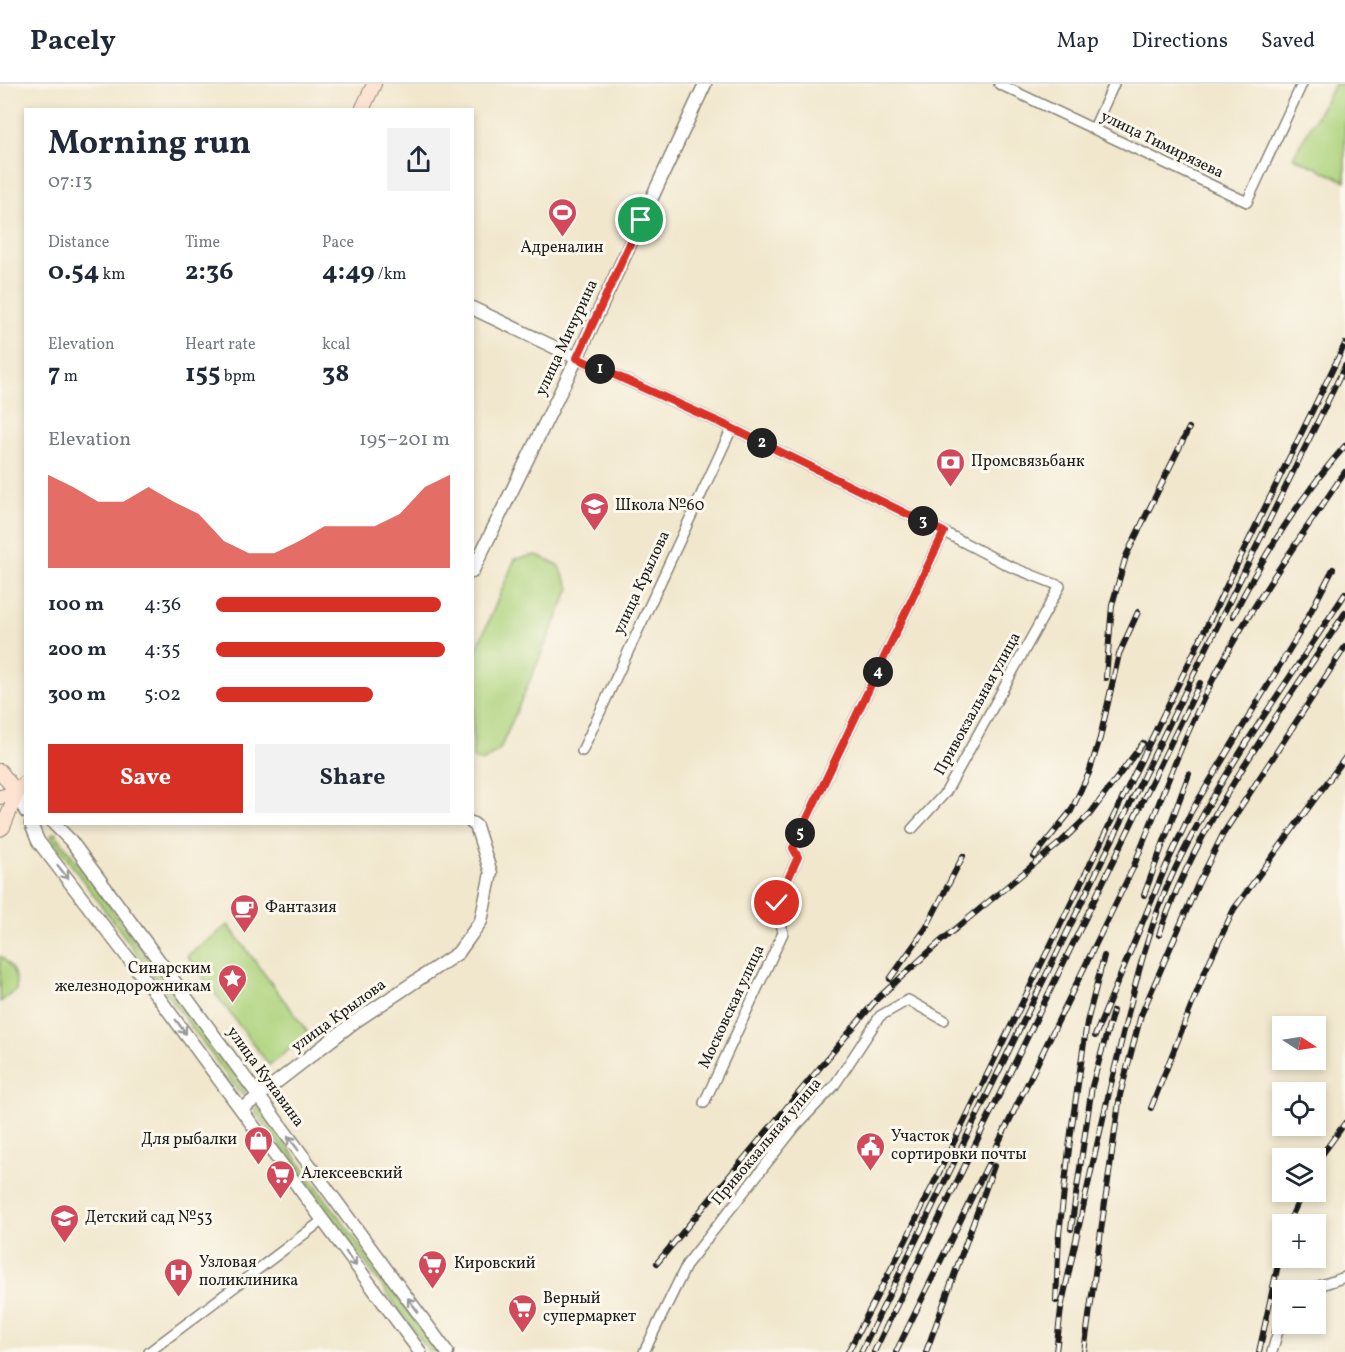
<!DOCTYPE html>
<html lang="en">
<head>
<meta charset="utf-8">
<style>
	:root { --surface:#fff; --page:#f2f2f3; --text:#1f2937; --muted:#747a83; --line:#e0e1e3; --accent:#d93025 }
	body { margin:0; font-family:Vollkorn,serif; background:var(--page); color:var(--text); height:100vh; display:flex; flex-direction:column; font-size:22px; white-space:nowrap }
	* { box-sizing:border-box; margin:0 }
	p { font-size:20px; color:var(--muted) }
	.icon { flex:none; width:33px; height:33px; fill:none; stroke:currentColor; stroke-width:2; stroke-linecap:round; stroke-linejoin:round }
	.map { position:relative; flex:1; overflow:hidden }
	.panel { position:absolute; left:24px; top:24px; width:450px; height:717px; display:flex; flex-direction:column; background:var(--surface); border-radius:0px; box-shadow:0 3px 9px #0003 }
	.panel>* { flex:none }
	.needle { width:39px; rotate:102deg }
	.controls { position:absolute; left:1272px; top:932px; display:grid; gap:12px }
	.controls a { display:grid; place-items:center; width:54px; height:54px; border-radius:0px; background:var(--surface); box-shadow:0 3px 9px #0003; font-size:30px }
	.pin { position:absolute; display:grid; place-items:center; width:51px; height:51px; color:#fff; margin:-26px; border:3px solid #fff; border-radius:50%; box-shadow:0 2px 6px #0007 }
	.km { position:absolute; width:30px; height:30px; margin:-15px; border-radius:50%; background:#222; color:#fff; font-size:16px; line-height:30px; text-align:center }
	.round { display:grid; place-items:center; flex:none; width:63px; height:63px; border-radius:0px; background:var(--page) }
	.head { display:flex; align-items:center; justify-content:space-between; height:102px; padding:0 24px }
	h1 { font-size:33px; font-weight:700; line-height:45px }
	.figures { display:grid; grid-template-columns:repeat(3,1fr); gap:9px; height:102px; padding:6px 24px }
	.figures div { display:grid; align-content:center }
	.figures b { font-size:26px; font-weight:700 }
	.figures small { font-size:16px; font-weight:400 }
	.figures p { font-size:16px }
	.chart { height:168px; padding:12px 24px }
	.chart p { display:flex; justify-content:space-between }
	.chart svg { width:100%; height:108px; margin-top:6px; fill:var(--accent); opacity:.7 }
	.cta { display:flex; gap:12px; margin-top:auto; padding:12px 24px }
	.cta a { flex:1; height:69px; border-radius:0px; background:var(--accent); color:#fff; font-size:24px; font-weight:700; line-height:69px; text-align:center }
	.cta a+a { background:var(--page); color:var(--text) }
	ul { padding:0 24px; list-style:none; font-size:20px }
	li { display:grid; grid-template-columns:96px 72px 1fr; align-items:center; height:45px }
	li i { height:15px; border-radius:8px; background:var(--accent) }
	header { display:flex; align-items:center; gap:36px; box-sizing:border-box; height:84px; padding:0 30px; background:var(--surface); border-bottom:2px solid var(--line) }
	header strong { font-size:28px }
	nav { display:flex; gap:33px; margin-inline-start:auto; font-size:21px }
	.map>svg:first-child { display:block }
	.green { fill:#aed37d; stroke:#65784c; stroke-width:1.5 }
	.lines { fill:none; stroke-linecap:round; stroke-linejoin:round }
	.minor-casing { stroke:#868274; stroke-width:12 }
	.tertiary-casing { stroke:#868274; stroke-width:15 }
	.secondary-casing { stroke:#868274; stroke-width:16 }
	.minor { stroke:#fff; stroke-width:9 }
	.tertiary { stroke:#fff; stroke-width:12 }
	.secondary { stroke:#fde3d1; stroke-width:14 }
	.rail-casing { stroke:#1c1c1c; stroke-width:6 }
	.rail { stroke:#fbf7ec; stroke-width:4; stroke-dasharray:11; stroke-linecap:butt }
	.oneway { stroke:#999 }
	.route-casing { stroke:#fff; stroke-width:12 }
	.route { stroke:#d93025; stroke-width:8 }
	.labels { text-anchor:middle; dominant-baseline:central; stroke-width:6; stroke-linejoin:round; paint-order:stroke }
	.street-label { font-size:16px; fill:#1c1c1c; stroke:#fbf7ec }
	.poi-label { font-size:16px; fill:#1c1c1c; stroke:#fbf7ec; text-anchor:start }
</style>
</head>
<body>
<header>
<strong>Pacely</strong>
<nav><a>Map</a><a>Directions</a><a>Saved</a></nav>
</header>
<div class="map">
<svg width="1345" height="1268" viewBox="0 0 1345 1268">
	<rect width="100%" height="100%" fill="#fbf7ec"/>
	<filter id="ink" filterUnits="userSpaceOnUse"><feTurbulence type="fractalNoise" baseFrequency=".0167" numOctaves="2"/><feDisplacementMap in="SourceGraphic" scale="12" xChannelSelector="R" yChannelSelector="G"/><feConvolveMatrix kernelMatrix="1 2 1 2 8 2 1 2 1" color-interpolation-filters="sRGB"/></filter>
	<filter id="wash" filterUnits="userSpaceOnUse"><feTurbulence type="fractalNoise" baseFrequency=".008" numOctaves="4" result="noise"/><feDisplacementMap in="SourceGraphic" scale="24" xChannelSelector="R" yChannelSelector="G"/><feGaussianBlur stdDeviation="1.35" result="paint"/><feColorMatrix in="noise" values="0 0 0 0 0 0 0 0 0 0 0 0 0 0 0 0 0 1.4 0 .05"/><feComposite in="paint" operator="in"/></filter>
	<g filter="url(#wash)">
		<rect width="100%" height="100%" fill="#f1e7cd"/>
		<path class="green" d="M 1335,0 L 1345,0 L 1345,97 L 1293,73 Z
			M 536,471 L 558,481 L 570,504 L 500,665 L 483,678 L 473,675 L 473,574 L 515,475 Z
			M 55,749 L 245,1005 L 245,1010 L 241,1010 L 50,752 Z
			M 228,841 L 309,950 L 269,981 L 187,872 Z
			M 0,872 C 12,882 17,890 16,906 L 0,918 Z
			M 259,1023 L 437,1268 L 430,1268 L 255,1027 L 255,1024 Z"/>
	</g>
	<g filter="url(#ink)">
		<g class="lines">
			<defs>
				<path id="minor" d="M 999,0 L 1247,118 L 1302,0
					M 1094,44 L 1114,0
					M 577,274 L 732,344 L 944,448 L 1009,482 L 1060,502 L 946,708 L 912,745
					M 582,667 L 732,344
					M 704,1019 L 783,849 L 777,819 L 798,773 L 793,764 L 944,448
					M 1307,1206 L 1345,1193
					M 149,1268 L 323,1136
					M 644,1268 L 687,1180 L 796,1042 L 834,1002 L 880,932 L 908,916 L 944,936
					M 1272,1268 L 1282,1233"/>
				<path id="tertiary" d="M 472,224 L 577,274
					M 472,488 L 577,274 L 705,0
					M 17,709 L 26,728
					M 31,740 L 38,757 L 159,914 L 420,1268
					M 54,740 L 71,757 L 447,1268
					M 242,1025 L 353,939 L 458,869 L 481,837 L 491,789 L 476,742 L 472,739"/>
				<path id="secondary" d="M 362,26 L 374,0
					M 0,687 L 17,709
					M 0,713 L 17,709
					M 0,745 L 3,743 L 17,709 L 26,698"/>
			</defs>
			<use href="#minor" class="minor-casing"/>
			<use href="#tertiary" class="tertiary-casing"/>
			<use href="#secondary" class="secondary-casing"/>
			<use href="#minor" class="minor"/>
			<use href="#tertiary" class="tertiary"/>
			<use href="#secondary" class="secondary"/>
			<defs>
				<path id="rail" d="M 1233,532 C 1260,476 1304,408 1345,362
					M 1106,594 L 1112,521 L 1126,472 L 1189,344
					M 1034,773 L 1071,727 L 1089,689 L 1100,654 L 1119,570 L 1138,528
					M 1144,811 L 1189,690
					M 1159,851 C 1200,734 1278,632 1345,529
					M 890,895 L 926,844 L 963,772
					M 1095,952 L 1166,782 L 1191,728 L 1300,548 L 1333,485
					M 1151,1024 L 1206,885 L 1234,825 L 1345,674
					M 1316,1079 L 1345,1039
					M 1288,1140 L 1303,1107
					M 1071,1145 L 1092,1002 L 1113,927
					M 657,1179 L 877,915 L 941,857 L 1061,758 L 1090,730 L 1143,659
					M 1056,1217 L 1059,1150 L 1071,1048 L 1087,938 L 1104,872
					M 1061,1224 C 1080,1138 1098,1052 1119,967 C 1134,905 1148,842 1175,785 C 1221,688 1287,599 1345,510
					M 848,1268 L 906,1156 L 1345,260
					M 861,1268 L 1345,282
					M 874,1268 L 1200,599
					M 896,1268 L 1133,784 C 1162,713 1188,639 1226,571 C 1261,508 1304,448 1345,388
					M 926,1268 L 994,1082
					M 1056,1268 L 1062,1216
					M 1084,1268 L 1120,1011 L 1141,931 L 1198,800 L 1223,750 L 1345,563
					M 1259,1268 L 1282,1162"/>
			</defs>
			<use href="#rail" class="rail-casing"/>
			<use href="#rail" class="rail"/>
		</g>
		<defs><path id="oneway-shaft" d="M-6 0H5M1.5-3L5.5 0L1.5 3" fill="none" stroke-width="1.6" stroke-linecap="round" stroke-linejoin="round" transform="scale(1.5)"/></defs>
		<g class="oneway">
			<use href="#oneway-shaft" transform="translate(63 788) rotate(52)"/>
			<use href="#oneway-shaft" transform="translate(181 943) rotate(54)"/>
			<use href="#oneway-shaft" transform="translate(293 1059) rotate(-127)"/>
			<use href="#oneway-shaft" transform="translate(351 1175) rotate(54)"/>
			<use href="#oneway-shaft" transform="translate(413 1221) rotate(-126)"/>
		</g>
	</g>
	<g class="lines" filter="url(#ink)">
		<defs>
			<path id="route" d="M 641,136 L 577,274 L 732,344 L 944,448 L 793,764 L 798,773 L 777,819"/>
		</defs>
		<use href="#route" class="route-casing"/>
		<use href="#route" class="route"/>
	</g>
	<defs>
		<symbol id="stadium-pin" viewBox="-11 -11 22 30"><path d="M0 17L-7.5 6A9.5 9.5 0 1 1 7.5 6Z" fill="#d1495b" stroke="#fbf7ec"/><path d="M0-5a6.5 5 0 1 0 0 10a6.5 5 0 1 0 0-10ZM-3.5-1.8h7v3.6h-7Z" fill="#fff"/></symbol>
		<symbol id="bank-pin" viewBox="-11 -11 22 30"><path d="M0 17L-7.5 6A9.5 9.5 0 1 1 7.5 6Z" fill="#d1495b" stroke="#fbf7ec"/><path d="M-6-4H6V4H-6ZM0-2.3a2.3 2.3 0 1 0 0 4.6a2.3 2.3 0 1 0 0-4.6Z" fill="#fff"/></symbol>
		<symbol id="school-pin" viewBox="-11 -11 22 30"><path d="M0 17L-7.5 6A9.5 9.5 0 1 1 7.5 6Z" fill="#d1495b" stroke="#fbf7ec"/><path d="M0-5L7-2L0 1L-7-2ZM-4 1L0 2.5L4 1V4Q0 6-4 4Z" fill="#fff"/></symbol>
		<symbol id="cafe-pin" viewBox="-11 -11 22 30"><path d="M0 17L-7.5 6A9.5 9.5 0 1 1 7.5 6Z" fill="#d1495b" stroke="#fbf7ec"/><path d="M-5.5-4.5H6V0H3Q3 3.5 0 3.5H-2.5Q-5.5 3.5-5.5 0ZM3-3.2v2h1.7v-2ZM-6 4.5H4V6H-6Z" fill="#fff"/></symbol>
		<symbol id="sight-pin" viewBox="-11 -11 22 30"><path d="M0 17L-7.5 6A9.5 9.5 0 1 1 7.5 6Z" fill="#d1495b" stroke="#fbf7ec"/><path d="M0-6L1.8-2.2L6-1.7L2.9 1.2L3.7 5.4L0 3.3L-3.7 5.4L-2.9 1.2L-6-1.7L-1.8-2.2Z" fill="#fff"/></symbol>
		<symbol id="shop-pin" viewBox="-11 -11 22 30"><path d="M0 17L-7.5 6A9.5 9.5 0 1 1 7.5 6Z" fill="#d1495b" stroke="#fbf7ec"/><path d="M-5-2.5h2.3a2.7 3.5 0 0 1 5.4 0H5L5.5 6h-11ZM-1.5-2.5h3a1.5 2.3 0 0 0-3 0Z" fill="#fff"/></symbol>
		<symbol id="civic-pin" viewBox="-11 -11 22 30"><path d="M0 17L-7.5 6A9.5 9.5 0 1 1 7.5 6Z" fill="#d1495b" stroke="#fbf7ec"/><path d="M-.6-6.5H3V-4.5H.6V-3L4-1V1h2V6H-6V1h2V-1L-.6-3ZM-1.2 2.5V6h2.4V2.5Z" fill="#fff"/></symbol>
		<symbol id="supermarket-pin" viewBox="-11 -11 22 30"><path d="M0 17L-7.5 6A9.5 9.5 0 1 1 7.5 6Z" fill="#d1495b" stroke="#fbf7ec"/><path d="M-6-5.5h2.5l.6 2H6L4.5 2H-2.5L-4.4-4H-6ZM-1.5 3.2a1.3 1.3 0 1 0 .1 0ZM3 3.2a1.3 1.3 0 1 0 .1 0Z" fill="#fff"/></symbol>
		<symbol id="hospital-pin" viewBox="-11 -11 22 30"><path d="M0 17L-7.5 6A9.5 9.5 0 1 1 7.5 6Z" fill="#d1495b" stroke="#fbf7ec"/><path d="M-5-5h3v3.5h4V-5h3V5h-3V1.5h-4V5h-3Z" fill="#fff"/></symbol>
	</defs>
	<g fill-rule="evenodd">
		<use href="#stadium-pin" x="546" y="112" width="33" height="45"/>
		<use href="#bank-pin" x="934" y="362" width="33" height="45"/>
		<use href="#school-pin" x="578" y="406" width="33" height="45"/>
		<use href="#cafe-pin" x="228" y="808" width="33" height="45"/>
		<use href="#sight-pin" x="216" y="878" width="33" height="45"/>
		<use href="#shop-pin" x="242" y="1040" width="33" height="45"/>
		<use href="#civic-pin" x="854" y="1046" width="33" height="45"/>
		<use href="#supermarket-pin" x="264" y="1074" width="33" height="45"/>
		<use href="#school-pin" x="48" y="1118" width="33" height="45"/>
		<use href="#supermarket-pin" x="416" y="1164" width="33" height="45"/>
		<use href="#hospital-pin" x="162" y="1172" width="33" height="45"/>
		<use href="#supermarket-pin" x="506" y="1208" width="33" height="45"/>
	</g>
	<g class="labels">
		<g class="street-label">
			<text transform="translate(1162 61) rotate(26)">улица Тимирязева</text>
			<text transform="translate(567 254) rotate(-65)">улица Мичурина</text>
			<text transform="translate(642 499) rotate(-65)">улица Крылова</text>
			<text transform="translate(978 620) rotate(-61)">Привокзальная улица</text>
			<text transform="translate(732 923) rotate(-65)">Московская улица</text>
			<text transform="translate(339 932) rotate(-36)">улица Крылова</text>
			<text transform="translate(265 993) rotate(54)">улица Кунавина</text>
			<text transform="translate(767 1058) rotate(-50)">Привокзальная улица</text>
		</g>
		<g class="poi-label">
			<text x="562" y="164" text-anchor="middle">Адреналин</text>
			<text x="971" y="378">Промсвязьбанк</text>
			<text x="615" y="422">Школа №60</text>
			<text x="265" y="824">Фантазия</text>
			<text x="211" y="885" text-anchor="end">Синарским<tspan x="211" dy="18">железнодорожникам</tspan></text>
			<text x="891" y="1053">Участок<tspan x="891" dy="18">сортировки почты</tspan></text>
			<text x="237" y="1056" text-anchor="end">Для рыбалки</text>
			<text x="301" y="1090">Алексеевский</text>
			<text x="85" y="1134">Детский сад №53</text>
			<text x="199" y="1179">Узловая<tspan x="199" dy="18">поликлиника</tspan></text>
			<text x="454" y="1180">Кировский</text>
			<text x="543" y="1215">Верный<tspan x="543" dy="18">супермаркет</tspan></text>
		</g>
	</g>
</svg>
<div class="controls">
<a><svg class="needle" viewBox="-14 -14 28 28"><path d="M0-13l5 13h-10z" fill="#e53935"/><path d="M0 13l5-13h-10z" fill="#747a83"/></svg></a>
<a><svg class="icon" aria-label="locate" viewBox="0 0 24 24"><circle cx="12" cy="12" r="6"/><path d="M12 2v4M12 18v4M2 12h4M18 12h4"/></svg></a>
<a><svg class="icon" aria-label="layers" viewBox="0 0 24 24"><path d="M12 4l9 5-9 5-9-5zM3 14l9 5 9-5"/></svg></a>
<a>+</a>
<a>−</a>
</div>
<div class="pin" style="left:641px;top:136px;background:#1e9e55"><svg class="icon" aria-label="arrive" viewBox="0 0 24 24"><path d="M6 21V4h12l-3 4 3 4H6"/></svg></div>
<div class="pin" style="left:777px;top:819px;background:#d93025"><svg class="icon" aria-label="check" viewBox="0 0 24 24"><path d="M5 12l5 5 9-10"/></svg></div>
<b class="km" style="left:600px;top:285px">1</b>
<b class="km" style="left:762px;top:359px">2</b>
<b class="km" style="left:923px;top:437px">3</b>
<b class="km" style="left:878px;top:588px">4</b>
<b class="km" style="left:800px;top:749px">5</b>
<section class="panel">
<div class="head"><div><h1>Morning run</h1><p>07:13</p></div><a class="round"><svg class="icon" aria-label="share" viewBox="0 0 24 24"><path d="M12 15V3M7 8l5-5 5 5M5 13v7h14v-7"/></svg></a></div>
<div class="figures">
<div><p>Distance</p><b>0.54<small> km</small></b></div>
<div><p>Time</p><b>2:36</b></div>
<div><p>Pace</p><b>4:49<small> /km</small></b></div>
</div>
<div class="figures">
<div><p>Elevation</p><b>7<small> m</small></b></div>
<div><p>Heart rate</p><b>155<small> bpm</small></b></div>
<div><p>kcal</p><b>38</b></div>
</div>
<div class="chart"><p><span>Elevation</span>195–201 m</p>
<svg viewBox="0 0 160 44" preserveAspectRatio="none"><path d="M0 44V6L10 11L20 17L30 17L40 11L50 17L60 22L70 33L80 38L90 38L100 33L110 27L120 27L130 27L140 22L150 11L160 6V44z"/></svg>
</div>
<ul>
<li><b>100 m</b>4:36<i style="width:96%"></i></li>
<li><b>200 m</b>4:35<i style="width:98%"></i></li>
<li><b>300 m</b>5:02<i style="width:67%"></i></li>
</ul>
<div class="cta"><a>Save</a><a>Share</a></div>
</section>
</div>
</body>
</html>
